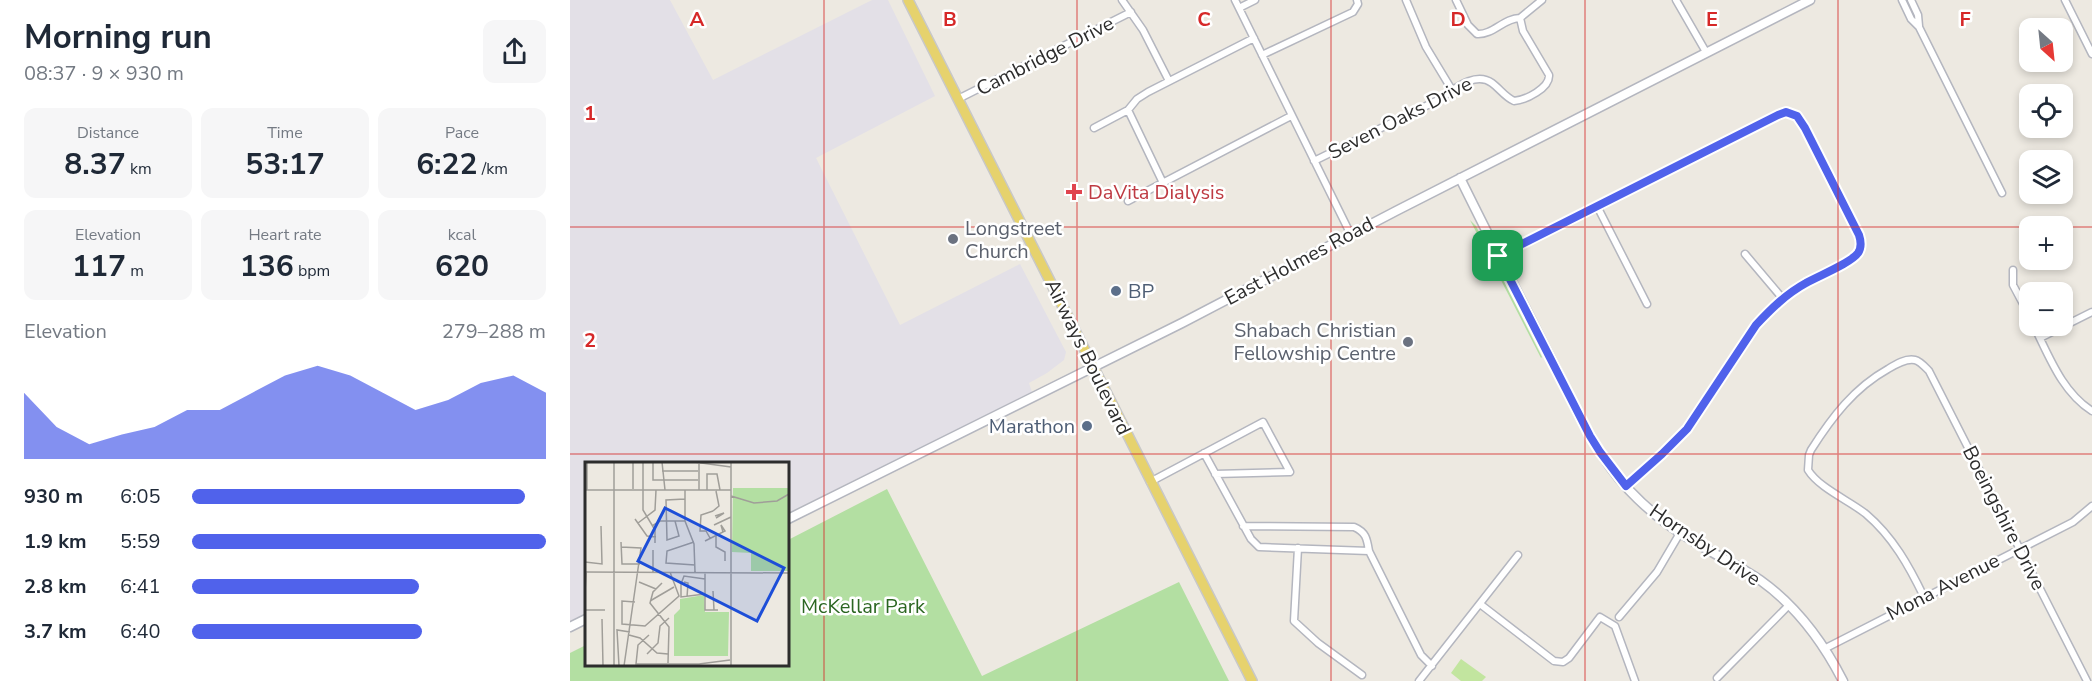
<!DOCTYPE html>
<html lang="en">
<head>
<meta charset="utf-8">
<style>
	:root { --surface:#fff; --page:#f6f6f7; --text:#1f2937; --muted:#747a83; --accent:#5062eb }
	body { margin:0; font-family:"Nunito Sans",sans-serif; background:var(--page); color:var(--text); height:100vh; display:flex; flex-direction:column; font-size:22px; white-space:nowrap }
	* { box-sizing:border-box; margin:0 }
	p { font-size:20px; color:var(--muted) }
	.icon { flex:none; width:33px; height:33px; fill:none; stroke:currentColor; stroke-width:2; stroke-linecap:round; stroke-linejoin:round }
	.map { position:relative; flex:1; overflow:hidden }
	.drawer { display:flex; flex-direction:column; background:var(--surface); width:570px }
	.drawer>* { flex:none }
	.needle { width:39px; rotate:153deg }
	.fabs { position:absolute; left:1449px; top:18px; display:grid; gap:12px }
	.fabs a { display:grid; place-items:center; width:54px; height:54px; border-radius:12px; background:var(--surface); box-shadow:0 3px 9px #0003; font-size:30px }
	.pin { position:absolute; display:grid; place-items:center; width:51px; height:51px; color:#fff; margin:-26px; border-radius:12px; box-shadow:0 3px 9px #0006 }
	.round { display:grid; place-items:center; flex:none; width:63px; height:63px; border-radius:12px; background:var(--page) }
	.summary { display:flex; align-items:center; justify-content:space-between; height:102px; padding:0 24px }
	h1 { font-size:33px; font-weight:700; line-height:45px }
	.stats { display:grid; grid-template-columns:repeat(3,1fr); gap:9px; height:102px; padding:6px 24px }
	.stats div { display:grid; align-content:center; border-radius:12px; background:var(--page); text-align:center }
	.stats b { font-size:30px; font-weight:700 }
	.stats small { font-size:16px; font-weight:400 }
	.stats p { font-size:16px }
	.chart { height:168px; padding:12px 24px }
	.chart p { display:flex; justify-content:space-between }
	.chart svg { width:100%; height:108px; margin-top:6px; fill:var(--accent); opacity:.7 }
	ul { padding:0 24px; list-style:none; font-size:20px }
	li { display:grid; grid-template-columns:96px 72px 1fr; align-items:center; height:45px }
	li i { height:15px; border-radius:8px; background:var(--accent) }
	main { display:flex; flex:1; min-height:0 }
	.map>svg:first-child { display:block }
	.industrial { fill:#e3e0e7 }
	.green { fill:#b3dfa2 }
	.pitch { fill:#c2e59f }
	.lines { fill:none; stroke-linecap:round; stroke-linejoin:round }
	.street-casing { stroke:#b4b6bf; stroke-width:9 }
	.secondary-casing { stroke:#b4b6bf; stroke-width:11 }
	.primary-casing { stroke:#c8c8c8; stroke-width:12 }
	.street { stroke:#fff; stroke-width:6 }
	.secondary { stroke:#fff; stroke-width:8 }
	.primary { stroke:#e6d26d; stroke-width:9 }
	.route-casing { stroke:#fff; stroke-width:12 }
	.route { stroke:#5062eb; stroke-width:8 }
	.grid { fill:none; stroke:#d62828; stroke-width:1.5; stroke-opacity:0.55 }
	.health-dot { fill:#e0444e; stroke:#fff; stroke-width:2 }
	.worship-dot { fill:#6b7280; stroke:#fff; stroke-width:2 }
	.service-dot { fill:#5c6f8a; stroke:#fff; stroke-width:2 }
	.labels { text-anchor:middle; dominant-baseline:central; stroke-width:5; stroke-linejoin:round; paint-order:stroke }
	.street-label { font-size:20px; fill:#2d2d2d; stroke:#fff }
	.health-label { font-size:20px; fill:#be3a42; stroke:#fff; text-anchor:start }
	.worship-label { font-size:20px; fill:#5b616d; stroke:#fff; text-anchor:start }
	.service-label { font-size:20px; fill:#4e5e75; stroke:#fff; text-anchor:start }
	.park-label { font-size:20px; fill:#2b6621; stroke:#fff }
	.inset-road { fill:none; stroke:#a09e99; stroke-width:1.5 }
	.view { fill:#1d4ed8; fill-opacity:0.15; stroke:#1d4ed8; stroke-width:3 }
	.inset-edge { fill:none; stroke:#2d2d2d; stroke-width:3 }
	.grid-label { font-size:20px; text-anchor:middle; font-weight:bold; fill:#d62828; stroke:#fff; stroke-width:5; stroke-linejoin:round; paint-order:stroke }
</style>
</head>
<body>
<main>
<section class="drawer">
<div class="summary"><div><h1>Morning run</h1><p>08:37 · 9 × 930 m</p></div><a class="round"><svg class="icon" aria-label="share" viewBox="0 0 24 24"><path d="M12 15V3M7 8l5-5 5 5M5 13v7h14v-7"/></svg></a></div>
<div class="stats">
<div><p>Distance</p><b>8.37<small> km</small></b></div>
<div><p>Time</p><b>53:17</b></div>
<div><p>Pace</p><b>6:22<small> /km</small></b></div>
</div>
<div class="stats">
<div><p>Elevation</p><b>117<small> m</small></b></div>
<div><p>Heart rate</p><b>136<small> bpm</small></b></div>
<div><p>kcal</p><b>620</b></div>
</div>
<div class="chart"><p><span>Elevation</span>279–288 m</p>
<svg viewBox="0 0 160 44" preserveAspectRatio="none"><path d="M0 44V17L10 31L20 38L30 34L40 31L50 24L60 24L70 17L80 10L90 6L100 10L110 17L120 24L130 20L140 13L150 10L160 17V44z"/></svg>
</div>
<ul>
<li><b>930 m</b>6:05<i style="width:94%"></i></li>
<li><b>1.9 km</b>5:59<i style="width:100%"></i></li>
<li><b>2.8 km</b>6:41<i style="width:64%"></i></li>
<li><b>3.7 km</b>6:40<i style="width:65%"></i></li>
</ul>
</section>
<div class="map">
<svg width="1522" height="681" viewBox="0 0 1522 681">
	<rect width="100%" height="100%" fill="#ede9e1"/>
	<path class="industrial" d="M 0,0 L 100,0 L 143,80 L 302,0 L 318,0 L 365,96 L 246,158 L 330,325 L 450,264 L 496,352 L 494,360 L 477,373 L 459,383 L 462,392 L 218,513 L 218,464 L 16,464 L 16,613 L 0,621 Z"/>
	<path class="green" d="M 900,220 L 906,226 L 972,357 L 971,358 Z
		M 317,489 L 412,676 L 609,582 L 659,681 L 0,681 L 0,653 L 16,645 L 16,664 L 218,664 L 218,540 Z"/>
	<path class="pitch" d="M 891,659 L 916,677 L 912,681 L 891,681 L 881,673 Z"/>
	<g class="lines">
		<defs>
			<path id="street" d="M 552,0 L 573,30 L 599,81
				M 665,0 L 781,235
				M 836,0 L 856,47 L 882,90
				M 886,0 L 898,25 L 907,34 C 923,35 934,18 950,18
				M 1106,0 L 1136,52
				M 1332,0 L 1341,19 L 1349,27 L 1432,193
				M 1341,0 L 1348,15 L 1349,26
				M 1495,0 L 1522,54
				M 669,8 L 685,0
				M 692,55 L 783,12 L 788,4 L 787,0
				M 388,99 L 561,12
				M 558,110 L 593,183
				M 524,128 L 558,110 L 567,99 L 578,92 L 684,38
				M 744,161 L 866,101 C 881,92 904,70 922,83 C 930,89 935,97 944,101 C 956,100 980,88 979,75 L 953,31 L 950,18 L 972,0
				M 558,201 L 721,116
				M 1027,206 L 1077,304
				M 1175,254 L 1213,299
				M 928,256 L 1208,115 C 1222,111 1228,115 1235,128 L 1289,235 C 1291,241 1292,247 1288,253 C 1281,263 1244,278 1232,285 C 1214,296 1200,310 1186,325 L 1117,429 L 1092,454 L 1056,485
				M 1443,270 L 1443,285 L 1460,317
				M 1464,326 C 1479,356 1492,392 1522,411
				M 1470,338 L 1522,312
				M 634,453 L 681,539 L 689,547 L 799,551 L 851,655 L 862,666
				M 580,482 L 693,422 L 720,472 L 645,474
				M 673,526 L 784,527 C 796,532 797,539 799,551
				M 728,548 L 724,621 L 748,643 L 792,675
				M 1354,597 C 1339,566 1323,537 1296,514 C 1280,501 1249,488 1238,470 L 1239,455 L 1241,450 C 1262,417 1284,388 1318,369 C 1326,364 1336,358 1345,360 C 1350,361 1355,367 1359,371 L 1517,681
				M 910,604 L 984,661 L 993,662 L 999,658 L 1030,617 L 1045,626 L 1065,681
				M 1049,617 L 1087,572 L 1110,533
				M 1254,649 L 1503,522 L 1522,506
				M 1147,678 L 1219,605
				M 849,681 L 948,555"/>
			<path id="secondary" d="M 890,178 C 919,237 949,295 978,353 C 1002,400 1023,451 1059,490 C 1078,510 1099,527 1123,541 C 1145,555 1168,565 1190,580 C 1225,605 1253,642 1273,681
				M 218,519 L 612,323 L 826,211 L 1240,0
				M 0,627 L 16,619"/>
			<path id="primary" d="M 338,0 L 682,681"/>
		</defs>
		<use href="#street" class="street-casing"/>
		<use href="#secondary" class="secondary-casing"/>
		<use href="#primary" class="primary-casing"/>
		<use href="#street" class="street"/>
		<use href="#secondary" class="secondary"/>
		<use href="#primary" class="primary"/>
	</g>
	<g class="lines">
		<defs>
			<path id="route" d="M 1216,112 L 1227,116 L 1235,128 L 1289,235 C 1291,241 1292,247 1288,253 C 1281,263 1248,276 1236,283 C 1216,294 1201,309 1186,325 L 1117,429 L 1092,454 L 1056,486 L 1030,452 L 1020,436 L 928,256 L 1208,115 Z"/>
		</defs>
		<use href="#route" class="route-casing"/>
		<use href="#route" class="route"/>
	</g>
	<path class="grid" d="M 254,0 L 254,681M 507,0 L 507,681M 761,0 L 761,681M 1015,0 L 1015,681M 1268,0 L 1268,681M 0,227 L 1460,227M 1492,227 L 1522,227M 0,454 L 1522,454"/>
	<path class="health-dot" d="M501 183h6v6h6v6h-6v6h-6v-6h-6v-6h6z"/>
	<g class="worship-dot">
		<circle cx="383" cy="239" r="6"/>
		<circle cx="838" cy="342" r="6"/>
	</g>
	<g class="service-dot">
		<circle cx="546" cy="291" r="6"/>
		<circle cx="517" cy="426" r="6"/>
	</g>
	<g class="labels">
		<g class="street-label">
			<text transform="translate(475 56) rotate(-27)">Cambridge Drive</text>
			<text transform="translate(830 118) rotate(-27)">Seven Oaks Drive</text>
			<text transform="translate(729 261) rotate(-28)">East Holmes Road</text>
			<text transform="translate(518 357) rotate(64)">Airways Boulevard</text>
			<text transform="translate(1434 518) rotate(63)">Boeingshire Drive</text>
			<text transform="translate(1135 545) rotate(34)">Hornsby Drive</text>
			<text transform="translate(1373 587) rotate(-27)">Mona Avenue</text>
		</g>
		<g class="health-label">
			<text x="518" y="192">DaVita Dialysis</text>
		</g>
		<g class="worship-label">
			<text x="395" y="228">Longstreet<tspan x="395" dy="23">Church</tspan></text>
			<text x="826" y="330" text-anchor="end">Shabach Christian<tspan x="826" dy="23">Fellowship Centre</tspan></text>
		</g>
		<g class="service-label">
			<text x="558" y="291">BP</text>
			<text x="505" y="426" text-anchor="end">Marathon</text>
		</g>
		<g class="park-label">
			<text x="293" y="606">McKellar Park</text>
		</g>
	</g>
	<g transform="translate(15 462)">
		<rect width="204" height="204" fill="#ede9e1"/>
		<path d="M 148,26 L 204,26 L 204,109 L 166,109 L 166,91 L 147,90 ZM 119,133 L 120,150 L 144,150 L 143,194 L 89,194 L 89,153 L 95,147 L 95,137 Z" fill="#b3dfa2"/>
		<path class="inset-road" d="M 29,0 L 29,204M 58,0 L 58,48 L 70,68 L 70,81M 68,0 L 68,18 L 113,18M 77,0 L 80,28M 109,0 L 146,5M 114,2 L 114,28M 77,9 L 113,9M 48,27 L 48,0M 0,28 L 146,28M 2,28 L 2,0M 100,28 L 100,59 L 109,82 L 110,110M 122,28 L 122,12 L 132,12 L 135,28M 146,34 L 169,41 L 192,39 L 204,32M 128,49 L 134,44 L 131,29M 130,54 L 139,51 L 131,56M 50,57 L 62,74 L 71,75M 90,59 L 94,74 L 82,78 L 81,38 L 100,37M 53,61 L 70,48 L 71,28M 129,63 L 146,55M 67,64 L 75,59 L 100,59M 131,74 L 131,85 L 140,90 L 140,99M 125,76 L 121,69 L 115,69 L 116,53 L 128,49M 120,79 L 140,69 L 136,63 L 138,70M 36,80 L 37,102 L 55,102M 109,80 L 82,89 L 81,101 L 110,103M 36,85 L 56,86 L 39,204M 0,100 L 17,102 L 16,64M 0,110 L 204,111M 68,110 L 68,88M 120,111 L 120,148 L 133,148M 54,120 L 71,127M 99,120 L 103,121 L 102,135M 77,121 L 68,130 L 65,141 L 84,165 L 83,201M 128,129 L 129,148M 0,131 L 1,110M 120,132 L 96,135 L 96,122 L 99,114 L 120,117M 65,139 L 89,125M 50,140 L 37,139 L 37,162 L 60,164 L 94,134 L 85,110M 0,148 L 20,148M 17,157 L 18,204M 44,173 L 55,176 L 72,191 L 83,192M 64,173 L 53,183 L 51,202 L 114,202 L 145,198M 62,192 L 73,181 L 75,164 L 84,156M 34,204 L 32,168 L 45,170M 146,204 L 146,0"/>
		<path class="view" d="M 80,46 L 199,106 L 172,159 L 53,99 Z"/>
		<rect width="204" height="204" class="inset-edge"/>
	</g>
	<g class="grid-label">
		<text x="127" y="26">A</text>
		<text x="380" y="26">B</text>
		<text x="634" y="26">C</text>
		<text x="888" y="26">D</text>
		<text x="1142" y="26">E</text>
		<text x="1395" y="26">F</text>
		<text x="20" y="120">1</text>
		<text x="20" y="347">2</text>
	</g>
</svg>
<div class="fabs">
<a><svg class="needle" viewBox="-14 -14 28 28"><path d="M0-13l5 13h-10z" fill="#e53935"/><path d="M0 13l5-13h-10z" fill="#747a83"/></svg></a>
<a><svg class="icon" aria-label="locate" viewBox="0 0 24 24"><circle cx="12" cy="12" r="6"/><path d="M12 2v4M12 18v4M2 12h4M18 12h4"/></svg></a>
<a><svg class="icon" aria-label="layers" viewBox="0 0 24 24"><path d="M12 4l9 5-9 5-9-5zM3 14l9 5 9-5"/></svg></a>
<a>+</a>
<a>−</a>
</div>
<div class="pin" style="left:928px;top:256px;background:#1e9e55"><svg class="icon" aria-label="arrive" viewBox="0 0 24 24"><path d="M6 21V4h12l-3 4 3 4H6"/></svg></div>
</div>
</main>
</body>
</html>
